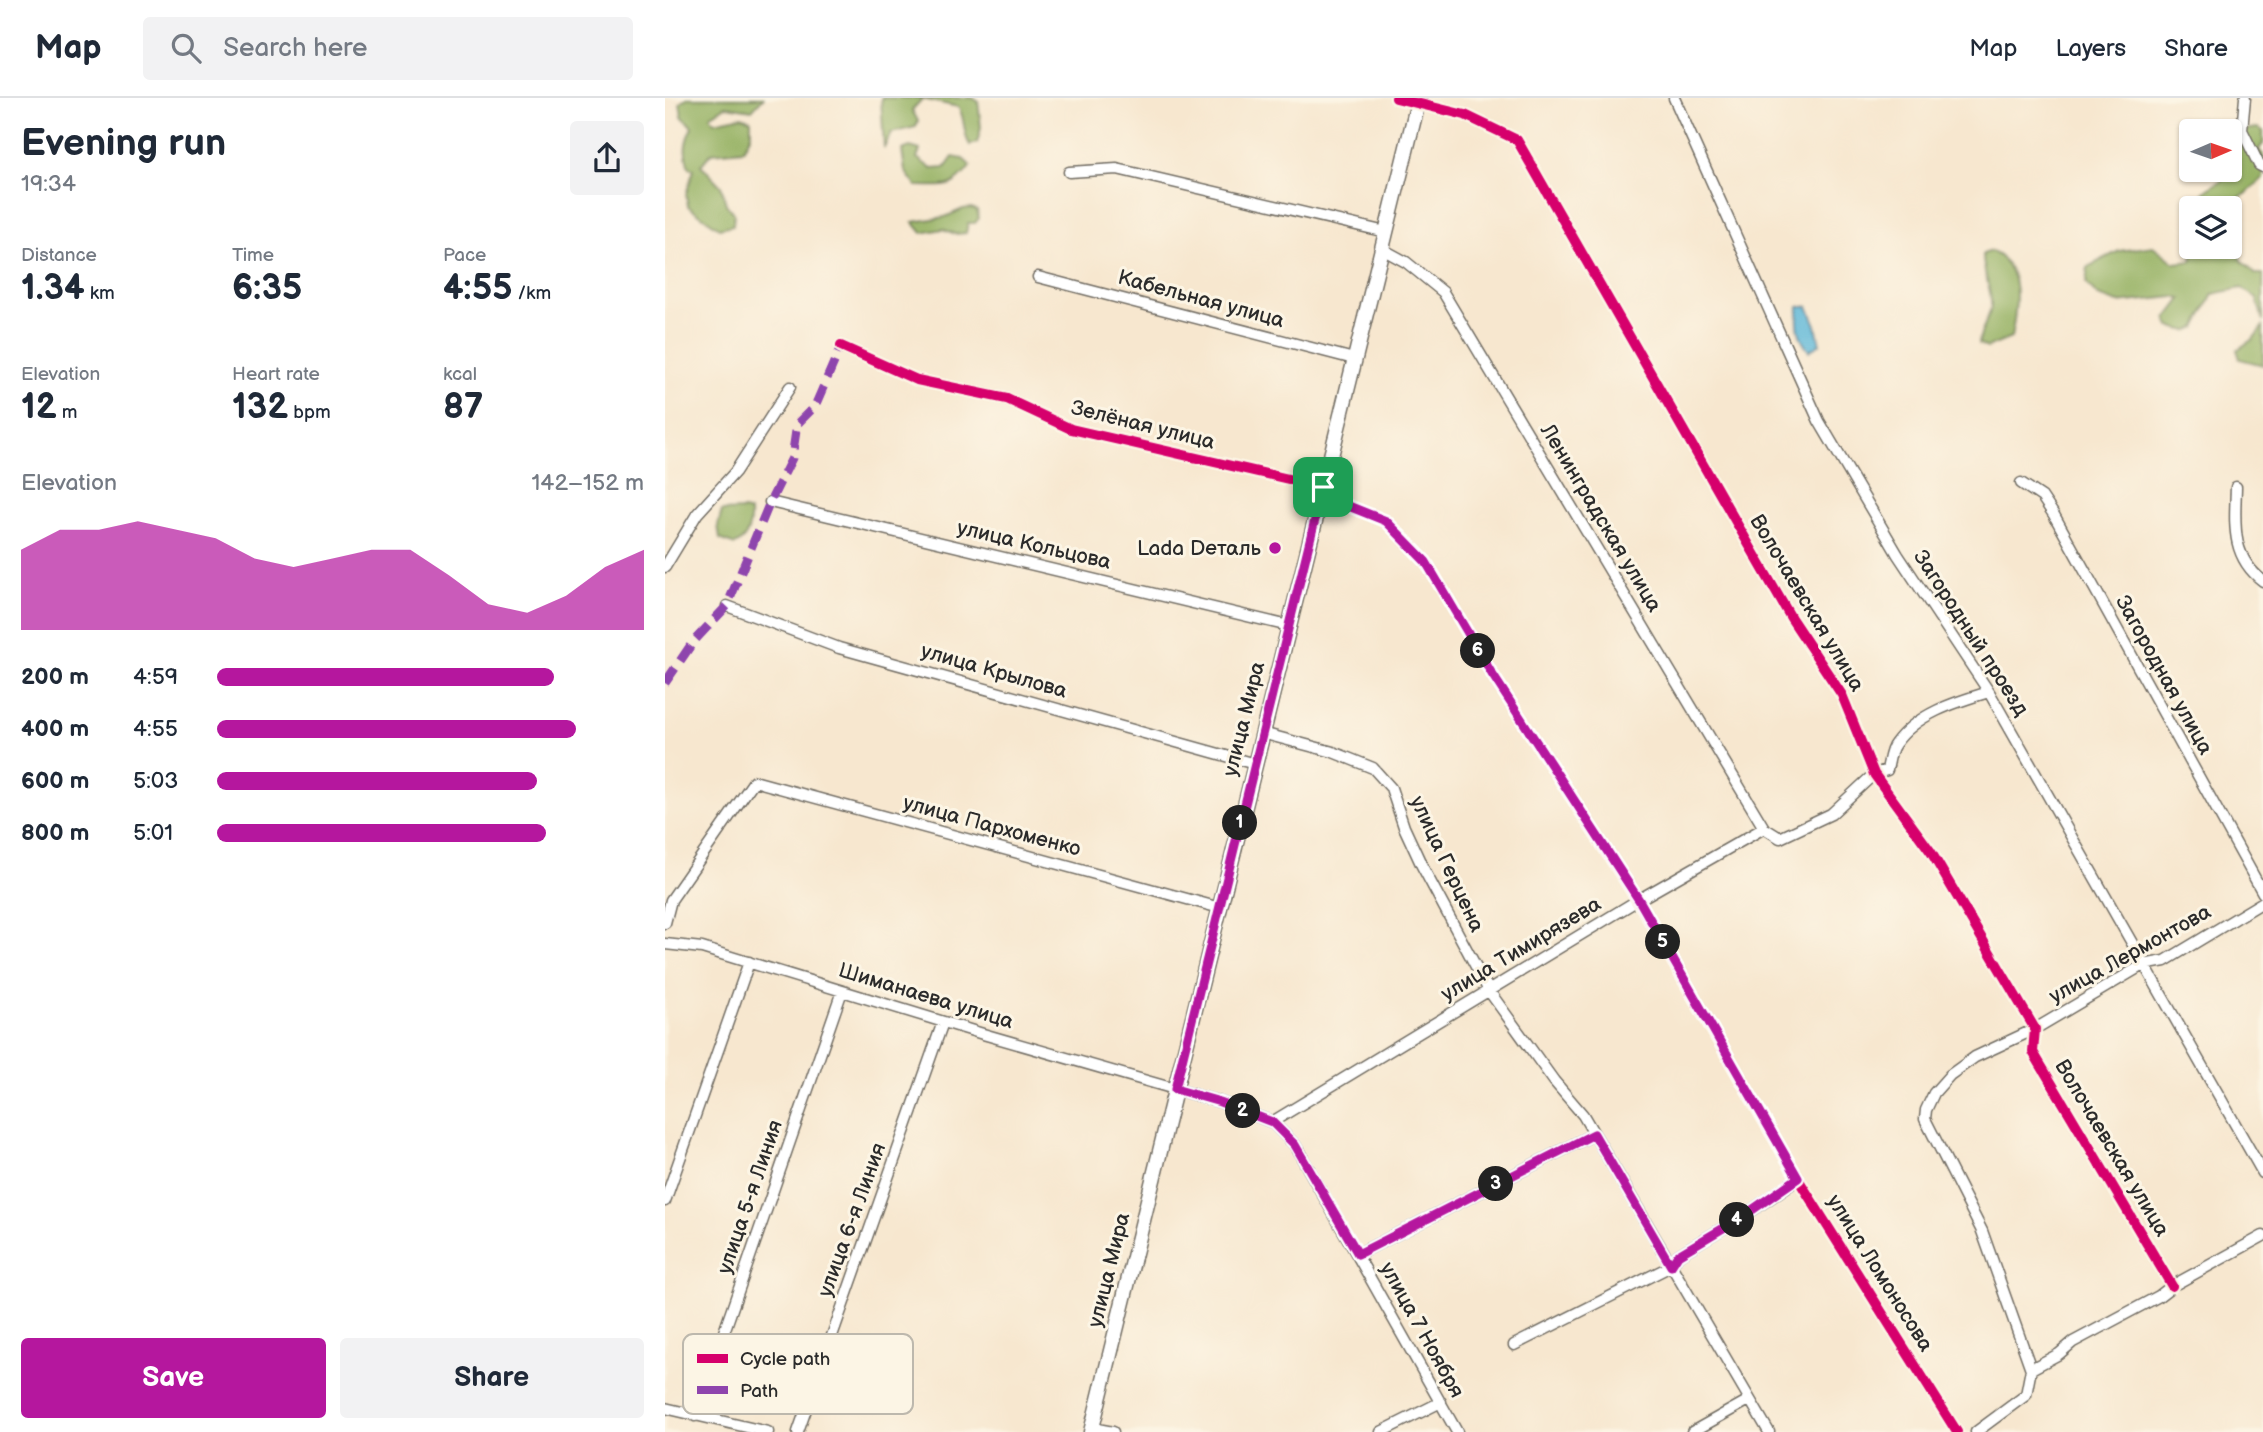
<!DOCTYPE html>
<html lang="en">
<head>
<meta charset="utf-8">
<style>
	:root { --surface:#fff; --page:#f2f2f3; --text:#1f2937; --muted:#747a83; --line:#e0e1e3; --accent:#b5179e }
	body { margin:0; font-family:"Balsamiq Sans",sans-serif; background:var(--page); color:var(--text); height:100vh; display:flex; flex-direction:column; font-size:26px; white-space:nowrap }
	* { box-sizing:border-box; margin:0 }
	p { font-size:23px; color:var(--muted) }
	.icon { flex:none; width:38px; height:38px; fill:none; stroke:currentColor; stroke-width:2; stroke-linecap:round; stroke-linejoin:round }
	.map { position:relative; flex:1; overflow:hidden }
	.details { display:flex; flex-direction:column; background:var(--surface); width:665px }
	.details>* { flex:none }
	.needle { width:46px; rotate:88deg }
	.fabs { position:absolute; left:1514px; top:21px; display:grid; gap:14px }
	.fabs a { display:grid; place-items:center; width:63px; height:63px; border-radius:7px; background:var(--surface); box-shadow:0 2px 5px #0004; font-size:35px }
	.pin { position:absolute; display:grid; place-items:center; width:60px; height:60px; color:#fff; margin:-30px; border-radius:14px; box-shadow:0 4px 10px #0006 }
	.km { position:absolute; width:35px; height:35px; margin:-18px; border-radius:50%; background:#222; color:#fff; font-size:19px; line-height:35px; text-align:center }
	.round { display:grid; place-items:center; flex:none; width:74px; height:74px; border-radius:7px; background:var(--page) }
	.overview { display:flex; align-items:center; justify-content:space-between; height:119px; padding:0 21px }
	h1 { font-size:38px; font-weight:700; line-height:52px }
	.figures { display:grid; grid-template-columns:repeat(3,1fr); gap:10px; height:119px; padding:7px 21px }
	.figures div { display:grid; align-content:center }
	.figures b { font-size:35px; font-weight:700 }
	.figures small { font-size:19px; font-weight:400 }
	.figures p { font-size:19px }
	.chart { height:196px; padding:14px 21px }
	.chart p { display:flex; justify-content:space-between }
	.chart svg { width:100%; height:126px; margin-top:7px; fill:var(--accent); opacity:.7 }
	.cta { display:flex; gap:14px; margin-top:auto; padding:14px 21px }
	.cta a { flex:1; height:80px; border-radius:7px; background:var(--accent); color:#fff; font-size:28px; font-weight:700; line-height:80px; text-align:center }
	.cta a+a { background:var(--page); color:var(--text) }
	ul { padding:0 21px; list-style:none; font-size:23px }
	li { display:grid; grid-template-columns:112px 84px 1fr; align-items:center; height:52px }
	li i { height:18px; border-radius:9px; background:var(--accent) }
	header { display:flex; align-items:center; gap:42px; box-sizing:border-box; height:98px; padding:0 35px; background:var(--surface); border-bottom:2px solid var(--line) }
	header strong { font-size:33px }
	nav { display:flex; gap:38px; margin-inline-start:auto; font-size:24px }
	.search { width:490px; height:63px; background:var(--page); display:flex; align-items:center; gap:18px; box-sizing:border-box; padding:0 24px; border-radius:7px; color:var(--muted); font-size:26px }
	main { display:flex; flex:1; min-height:0 }
	.map>svg:first-child { display:block }
	.forest { fill:#98b366; stroke:#626f48; stroke-width:2 }
	.water { fill:#5ab6d8; stroke:#427082; stroke-width:2 }
	.lines { fill:none; stroke-linecap:round; stroke-linejoin:round }
	.minor-casing { stroke:#726d64; stroke-width:13 }
	.major-casing { stroke:#726d64; stroke-width:17 }
	.minor { stroke:#fff; stroke-width:10 }
	.major { stroke:#fff; stroke-width:14 }
	.quiet { stroke:#8e44ad; stroke-width:9; stroke-dasharray:18 9; stroke-linecap:butt }
	.cycleway-casing { stroke:#fcf5e5; stroke-width:15 }
	.cycleway { stroke:#d6006c; stroke-width:10 }
	.route-casing { stroke:#fff; stroke-width:14 }
	.route { stroke:#b5179e; stroke-width:9 }
	.poi-dot { fill:#b5179e; stroke:#fcf5e5; stroke-width:2.5 }
	.labels { text-anchor:middle; dominant-baseline:central; stroke-width:6; stroke-linejoin:round; paint-order:stroke }
	.street-label { font-size:21px; fill:#2b2b2b; stroke:#fcf5e5 }
	.poi-label { font-size:21px; fill:#2b2b2b; stroke:#fcf5e5; text-anchor:end }
	.key { fill:#fcf5e5; stroke:#bdb8ad; stroke-width:2 }
	.key-label { font-size:19px; fill:#2b2b2b }
</style>
</head>
<body>
<header>
<strong>Map</strong>
<div class="search"><svg class="icon" aria-label="search" viewBox="0 0 24 24"><circle cx="10" cy="10" r="6"/><path d="M15 15l6 6"/></svg>Search here</div>
<nav><a>Map</a><a>Layers</a><a>Share</a></nav>
</header>
<main>
<section class="details">
<div class="overview"><div><h1>Evening run</h1><p>19:34</p></div><a class="round"><svg class="icon" aria-label="share" viewBox="0 0 24 24"><path d="M12 15V3M7 8l5-5 5 5M5 13v7h14v-7"/></svg></a></div>
<div class="figures">
<div><p>Distance</p><b>1.34<small> km</small></b></div>
<div><p>Time</p><b>6:35</b></div>
<div><p>Pace</p><b>4:55<small> /km</small></b></div>
</div>
<div class="figures">
<div><p>Elevation</p><b>12<small> m</small></b></div>
<div><p>Heart rate</p><b>132<small> bpm</small></b></div>
<div><p>kcal</p><b>87</b></div>
</div>
<div class="chart"><p><span>Elevation</span>142–152 m</p>
<svg viewBox="0 0 160 44" preserveAspectRatio="none"><path d="M0 44V16L10 9L20 9L30 6L40 9L50 12L60 19L70 22L80 19L90 16L100 16L110 25L120 35L130 38L140 32L150 22L160 16V44z"/></svg>
</div>
<ul>
<li><b>200 m</b>4:59<i style="width:79%"></i></li>
<li><b>400 m</b>4:55<i style="width:84%"></i></li>
<li><b>600 m</b>5:03<i style="width:75%"></i></li>
<li><b>800 m</b>5:01<i style="width:77%"></i></li>
</ul>
<div class="cta"><a>Save</a><a>Share</a></div>
</section>
<div class="map">
<svg width="1598" height="1334" viewBox="0 0 1598 1334">
	<rect width="100%" height="100%" fill="#fcf5e5"/>
	<filter id="ink" filterUnits="userSpaceOnUse"><feTurbulence type="fractalNoise" baseFrequency=".0143" numOctaves="2"/><feDisplacementMap in="SourceGraphic" scale="14" xChannelSelector="R" yChannelSelector="G"/><feConvolveMatrix kernelMatrix="1 2 1 2 8 2 1 2 1" color-interpolation-filters="sRGB"/></filter>
	<filter id="wash" filterUnits="userSpaceOnUse"><feTurbulence type="fractalNoise" baseFrequency=".00686" numOctaves="4" result="noise"/><feDisplacementMap in="SourceGraphic" scale="28" xChannelSelector="R" yChannelSelector="G"/><feGaussianBlur stdDeviation="1.57" result="paint"/><feColorMatrix in="noise" values="0 0 0 0 0 0 0 0 0 0 0 0 0 0 0 0 0 1.4 0 .05"/><feComposite in="paint" operator="in"/></filter>
	<g filter="url(#wash)">
		<rect width="100%" height="100%" fill="#f7e7cf"/>
		<path class="forest" d="M 22,0 L 98,0 L 87,12 L 61,8 L 45,18 L 49,24 L 77,18 L 86,22 L 86,37 L 78,52 L 46,55 L 36,67 L 56,88 L 61,106 L 69,116 L 68,127 L 54,130 L 23,108 L 21,96 L 29,71 L 24,70 C 19,54 19,45 27,29 L 17,18 L 15,5 Z
			M 216,0 L 307,0 L 313,3 L 316,30 L 312,45 L 305,47 C 297,35 301,20 293,9 L 257,1 L 247,12 L 253,23 L 251,29 L 226,35 L 219,50 Z
			M 1570,27 L 1577,32 L 1593,30 L 1598,33 L 1598,46 L 1594,51 L 1598,57 L 1598,80 L 1581,96 L 1564,104 L 1561,110 L 1530,110 L 1539,94 L 1561,79 L 1561,72 L 1564,72 L 1564,33 L 1562,33 Z
			M 245,49 L 255,52 L 252,60 L 267,71 L 280,70 L 288,59 L 298,61 L 306,68 C 286,93 281,88 251,88 L 240,73 L 237,52 Z
			M 306,110 L 312,112 L 314,120 L 310,125 L 303,125 L 301,135 L 290,136 L 278,131 L 257,135 L 248,124 L 280,119 L 298,111 Z
			M 1565,133 L 1577,163 L 1590,176 L 1598,176 L 1598,223 L 1592,201 L 1577,190 L 1548,196 L 1531,230 L 1523,233 L 1505,229 L 1502,221 L 1517,201 L 1509,199 L 1453,205 L 1433,198 L 1421,186 L 1423,169 L 1454,153 L 1488,148 L 1510,165 L 1527,163 L 1528,149 L 1564,149 Z
			M 1326,153 C 1359,169 1352,209 1346,240 L 1322,250 L 1314,246 C 1314,232 1325,221 1326,208 C 1327,189 1317,174 1318,156 Z
			M 1598,228 L 1598,267 L 1575,261 L 1572,252 L 1588,241 Z
			M 79,412 L 85,414 C 86,428 82,441 70,447 L 55,441 L 53,427 L 57,413 Z"/>
		<path class="water" d="M 1134,208 L 1143,208 L 1151,227 L 1155,246 L 1144,253 C 1133,240 1131,224 1134,208 Z"/>
	</g>
	<g filter="url(#ink)">
		<g class="lines">
			<defs>
				<path id="minor" d="M 731,0 L 800,17 L 852,42 L 1126,520 L 1177,597 L 1209,676 L 1266,754 L 1370,931 L 1368,954 L 1507,1188
					M 1009,0 L 1154,323 L 1233,457 L 1324,594 L 1598,1075
					M 1580,0 L 1577,32 L 1594,67 L 1598,69
					M 404,74 L 452,71 L 721,134
					M 717,151 L 741,164 L 778,194 L 1099,730
					M 373,179 L 689,261
					M 176,248 L 252,282 L 342,301 L 406,331 L 658,389 L 666,401 L 721,423 L 761,464 L 827,576 L 973,802 L 1133,1081 L 1292,1334
					M 1356,385 L 1377,399 L 1389,417 L 1598,795
					M 1571,389 C 1570,425 1565,458 1598,483
					M 105,404 L 624,528
					M 0,469 L 32,416 L 70,374 L 125,289
					M 62,508 L 174,550 L 590,666
					M 597,635 L 668,654 L 708,670 L 726,690 L 739,729 L 757,768 L 824,893 L 889,983 L 918,1017 L 1104,1334
					M 0,825 L 6,802 L 89,683 L 555,810
					M 0,846 L 37,850 L 318,936 L 555,1004 L 607,1024 L 630,1047 L 792,1334
					M 607,1024 L 973,802 L 1099,730 L 1115,740 L 1166,716 L 1209,676 L 1222,672 C 1224,664 1225,652 1230,646 C 1251,616 1290,604 1324,594
					M 0,1103 L 84,864
					M 693,1156 L 929,1036
					M 849,1247 L 1006,1168 L 1013,1157 L 1077,1119 L 1133,1081
					M 1366,1271 L 1317,1133 L 1260,1021 L 1261,1012 L 1269,995 L 1285,977 L 1310,959 L 1370,931 L 1478,867 L 1500,863 L 1598,804
					M 0,1310 L 103,1334
					M 30,1318 L 177,893
					M 427,1330 L 448,1334
					M 133,1334 L 278,924
					M 716,1334 L 776,1304
					M 1027,1334 L 1084,1302
					M 1311,1334 L 1361,1297 L 1366,1271 L 1394,1256 L 1408,1244 L 1494,1198 L 1507,1188 L 1598,1138"/>
				<path id="major" d="M 426,1334 L 754,0"/>
			</defs>
			<use href="#minor" class="minor-casing"/>
			<use href="#major" class="major-casing"/>
			<use href="#minor" class="minor"/>
			<use href="#major" class="major"/>
			<path class="quiet" d="M 0,585 L 28,544 L 62,508 L 105,404 L 127,360 L 132,326 L 150,308 L 176,248"/>
			<defs>
				<path id="cycleway" d="M 731,0 L 800,17 L 852,42 L 1126,520 L 1177,597 L 1209,676 L 1266,754 L 1370,931 L 1368,954 L 1507,1188
					M 176,248 L 252,282 L 342,301 L 406,331 L 658,389 L 666,401 L 721,423 L 761,464 L 827,576 L 973,802 L 1133,1081 L 1292,1334"/>
			</defs>
			<use href="#cycleway" class="cycleway-casing"/>
			<use href="#cycleway" class="cycleway"/>
		</g>
	</g>
	<g class="lines" filter="url(#ink)">
		<defs>
			<path id="route" d="M 658,389 L 666,401 L 721,423 L 761,464 L 827,576 L 974,802 L 1133,1080 L 1077,1119 L 1013,1157 L 1006,1168 L 929,1036 L 693,1156 L 630,1047 L 607,1024 L 555,1004 L 510,991 Z"/>
		</defs>
		<use href="#route" class="route-casing"/>
		<use href="#route" class="route"/>
	</g>
	<circle class="poi-dot" cx="610" cy="450" r="7"/>
	<g class="labels">
		<g class="street-label">
			<text transform="translate(536 201) rotate(15)">Кабельная улица</text>
			<text transform="translate(478 327) rotate(14)">Зелёная улица</text>
			<text transform="translate(936 420) rotate(59)">Ленинградская улица</text>
			<text transform="translate(369 447) rotate(13)">улица Кольцова</text>
			<text transform="translate(1142 505) rotate(59)">Волочаевская улица</text>
			<text transform="translate(1306 535) rotate(57)">Загородный проезд</text>
			<text transform="translate(329 573) rotate(16)">улица Крылова</text>
			<text transform="translate(1499 577) rotate(61)">Загородная улица</text>
			<text transform="translate(579 621) rotate(-76)">улица Мира</text>
			<text transform="translate(327 728) rotate(15)">улица Пархоменко</text>
			<text transform="translate(782 766) rotate(65)">улица Герцена</text>
			<text transform="translate(856 851) rotate(-31)">улица Тимирязева</text>
			<text transform="translate(1465 856) rotate(-29)">улица Лермонтова</text>
			<text transform="translate(261 898) rotate(17)">Шиманаева улица</text>
			<text transform="translate(1447 1050) rotate(59)">Волочаевская улица</text>
			<text transform="translate(85 1099) rotate(-71)">улица 5-я Линия</text>
			<text transform="translate(187 1122) rotate(-70)">улица 6-я Линия</text>
			<text transform="translate(444 1172) rotate(-76)">улица Мира</text>
			<text transform="translate(1215 1175) rotate(58)">улица Ломоносова</text>
			<text transform="translate(757 1232) rotate(61)">улица 7 Ноября</text>
		</g>
		<g class="poi-label">
			<text x="596" y="450">Lada Dеталь</text>
		</g>
	</g>
	<rect x="18" y="1236" width="230" height="80" rx="10" class="key"/>
	<rect x="32" y="1256" width="31" height="9" fill="#d6006c"/>
	<rect x="32" y="1288" width="31" height="8" fill="#8e44ad"/>
	<g class="key-label">
		<text x="75" y="1267">Cycle path</text>
		<text x="75" y="1299">Path</text>
	</g>
</svg>
<div class="fabs">
<a><svg class="needle" viewBox="-14 -14 28 28"><path d="M0-13l5 13h-10z" fill="#e53935"/><path d="M0 13l5-13h-10z" fill="#747a83"/></svg></a>
<a><svg class="icon" aria-label="layers" viewBox="0 0 24 24"><path d="M12 4l9 5-9 5-9-5zM3 14l9 5 9-5"/></svg></a>
</div>
<div class="pin" style="left:658px;top:389px;background:#1e9e55"><svg class="icon" aria-label="arrive" viewBox="0 0 24 24"><path d="M6 21V4h12l-3 4 3 4H6"/></svg></div>
<b class="km" style="left:575px;top:725px">1</b>
<b class="km" style="left:578px;top:1013px">2</b>
<b class="km" style="left:831px;top:1086px">3</b>
<b class="km" style="left:1072px;top:1122px">4</b>
<b class="km" style="left:998px;top:844px">5</b>
<b class="km" style="left:813px;top:553px">6</b>
</div>
</main>
</body>
</html>
